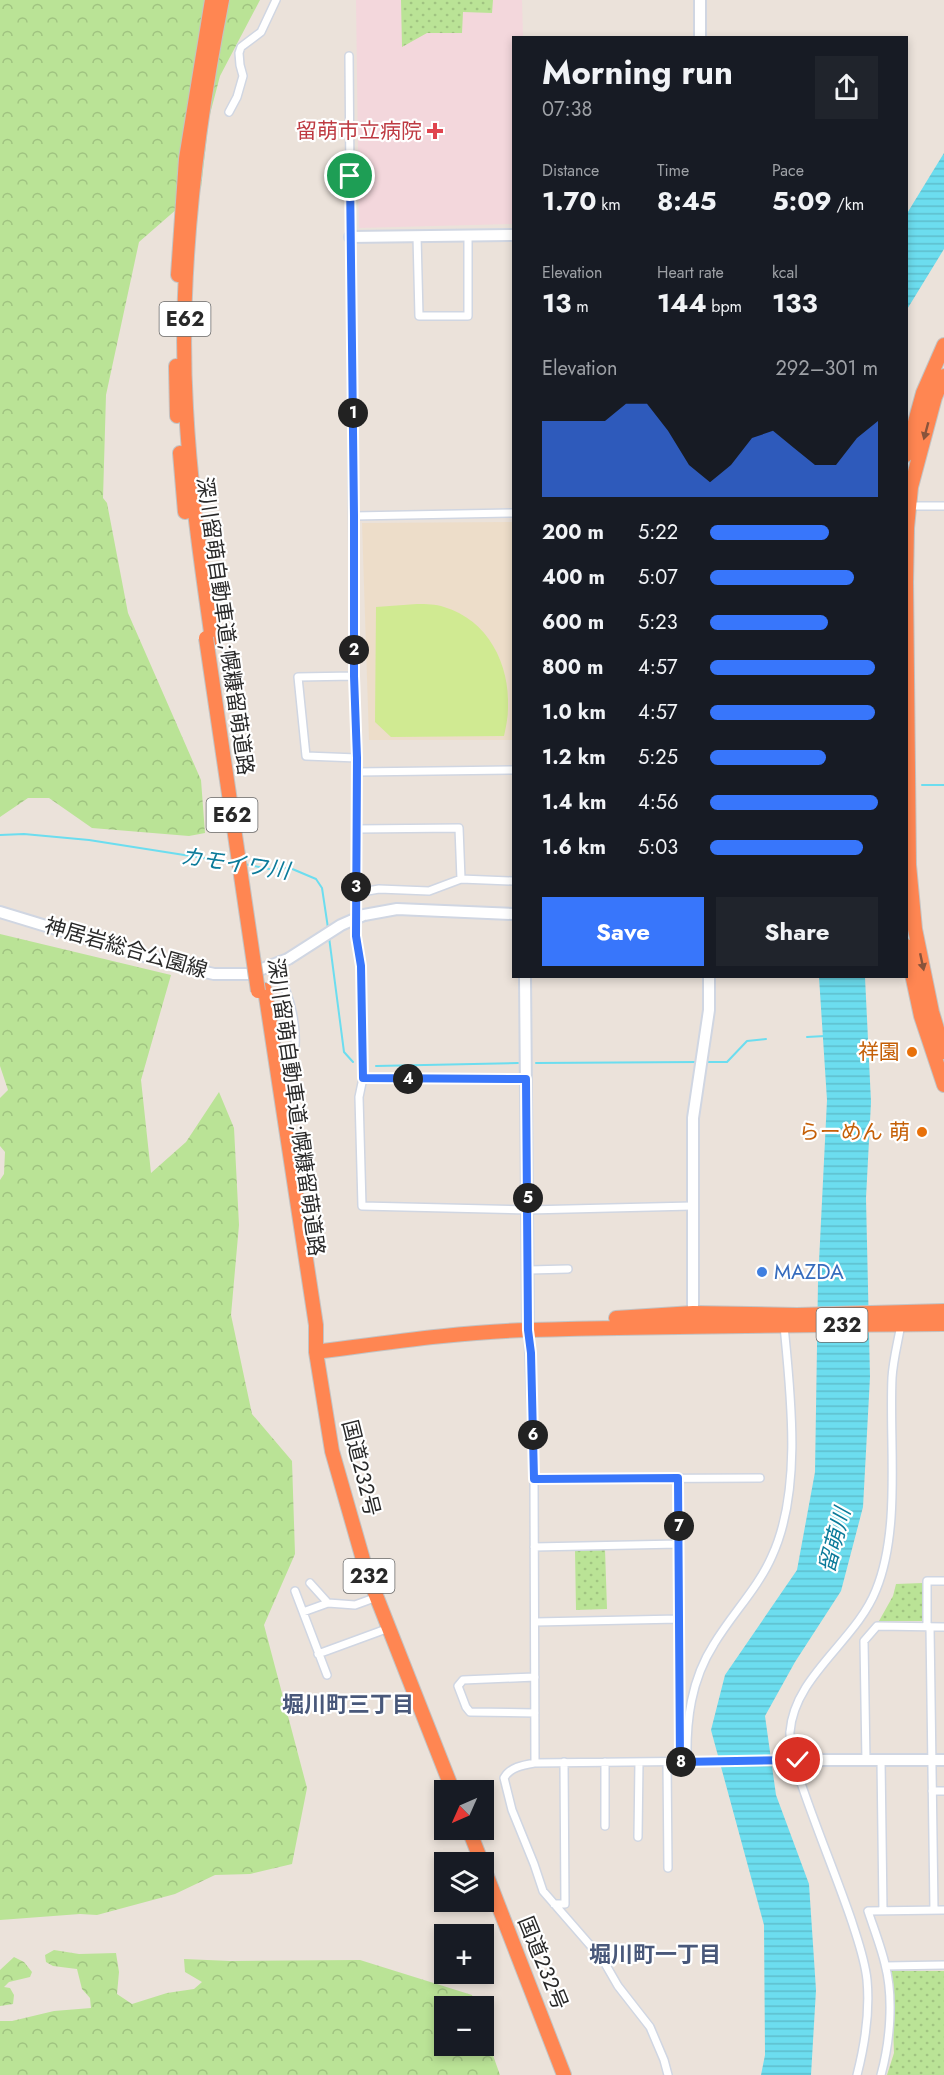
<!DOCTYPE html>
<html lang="en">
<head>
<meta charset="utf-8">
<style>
	:root { --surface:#171b24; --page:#20242c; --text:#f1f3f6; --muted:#9ea1a6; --accent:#3876fb }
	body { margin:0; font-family:Jost,"Noto Sans JP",sans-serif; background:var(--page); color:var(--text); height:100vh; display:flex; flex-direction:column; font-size:22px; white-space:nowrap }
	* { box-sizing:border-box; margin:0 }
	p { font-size:20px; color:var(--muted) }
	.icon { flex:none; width:33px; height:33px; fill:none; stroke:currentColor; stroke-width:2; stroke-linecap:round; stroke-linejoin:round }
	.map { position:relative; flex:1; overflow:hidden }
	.details { position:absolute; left:512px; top:36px; width:396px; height:942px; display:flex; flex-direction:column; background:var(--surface); border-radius:0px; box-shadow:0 3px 9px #0003 }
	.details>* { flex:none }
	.needle { width:39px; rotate:225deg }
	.buttons { position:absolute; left:434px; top:1780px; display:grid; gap:12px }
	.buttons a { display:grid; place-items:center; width:60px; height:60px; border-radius:0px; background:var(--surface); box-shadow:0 3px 9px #0003; font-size:30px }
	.pin { position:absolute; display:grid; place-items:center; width:51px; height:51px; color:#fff; margin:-26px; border:3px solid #fff; border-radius:50%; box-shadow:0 2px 6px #0007 }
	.km { position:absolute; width:30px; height:30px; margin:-15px; border-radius:50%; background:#222; color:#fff; font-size:16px; line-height:30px; text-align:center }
	.round { display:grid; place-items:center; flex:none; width:63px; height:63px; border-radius:0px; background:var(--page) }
	.head { display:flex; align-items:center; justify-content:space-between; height:102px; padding:0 30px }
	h1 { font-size:33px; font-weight:700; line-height:45px }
	.stats { display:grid; grid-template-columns:repeat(3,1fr); gap:9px; height:102px; padding:6px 30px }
	.stats div { display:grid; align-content:center }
	.stats b { font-size:26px; font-weight:700 }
	.stats small { font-size:16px; font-weight:400 }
	.stats p { font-size:16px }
	.chart { height:168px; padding:12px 30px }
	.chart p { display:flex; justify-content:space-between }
	.chart svg { width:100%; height:108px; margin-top:6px; fill:var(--accent); opacity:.7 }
	.action { display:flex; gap:12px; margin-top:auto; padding:12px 30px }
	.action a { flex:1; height:69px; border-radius:0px; background:var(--accent); color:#fff; font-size:24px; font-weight:700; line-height:69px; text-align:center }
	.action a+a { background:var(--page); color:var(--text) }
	ul { padding:0 30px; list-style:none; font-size:20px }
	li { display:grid; grid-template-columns:96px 72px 1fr; align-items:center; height:45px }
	li i { height:15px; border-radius:8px; background:var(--accent) }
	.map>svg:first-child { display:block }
	.education { fill:#edddc9 }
	.medical { fill:#f3d7dc }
	.forest { fill:url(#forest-crowns) }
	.park { fill:url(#park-dots) }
	.pitch { fill:#d0ea92 }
	.water { fill:url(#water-rules) }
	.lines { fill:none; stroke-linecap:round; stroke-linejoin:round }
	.stream { stroke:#6cddef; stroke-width:2 }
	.street-casing { stroke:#d0d6e2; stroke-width:10 }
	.secondary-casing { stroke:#d0d6e2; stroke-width:14 }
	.highway-casing { stroke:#c3c3c3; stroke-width:16 }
	.street { stroke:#fff; stroke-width:7 }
	.secondary { stroke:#fff; stroke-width:10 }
	.highway { stroke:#ff8652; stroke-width:14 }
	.secondary-bridge-casing { stroke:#d0d6e2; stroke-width:14; stroke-linecap:butt }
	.highway-bridge-casing { stroke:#c3c3c3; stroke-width:16; stroke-linecap:butt }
	.secondary-bridge { stroke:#fff; stroke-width:10 }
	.highway-bridge { stroke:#ff8652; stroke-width:14 }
	.oneway { fill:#89533b }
	.route-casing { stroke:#fff; stroke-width:12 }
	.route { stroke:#3876fb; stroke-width:8 }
	.health-dot { fill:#e0444e; stroke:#fff; stroke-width:2 }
	.food-dot { fill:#e8710a; stroke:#fff; stroke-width:2 }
	.shop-dot { fill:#3f7fe0; stroke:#fff; stroke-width:2 }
	.labels { text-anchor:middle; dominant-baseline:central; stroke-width:4.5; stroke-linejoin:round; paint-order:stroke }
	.shield { fill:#fff; stroke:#696969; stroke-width:1.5 }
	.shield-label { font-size:20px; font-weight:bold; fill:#292929 }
	.health-label { font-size:21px; fill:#be3a42; stroke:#fff; text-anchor:end }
	.street-label { font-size:21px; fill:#292929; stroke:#fff }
	.food-label { font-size:21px; fill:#c56008; stroke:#fff; text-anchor:end }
	.shop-label { font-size:21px; fill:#366cbe; stroke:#fff; text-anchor:start }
	.water-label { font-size:22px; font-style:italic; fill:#0c7b9a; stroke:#fff }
	.neighbourhood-label { font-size:22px; font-weight:bold; fill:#49587a; stroke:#fff }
</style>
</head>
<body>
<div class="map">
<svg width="944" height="2075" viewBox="0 0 944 2075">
	<defs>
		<pattern id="forest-crowns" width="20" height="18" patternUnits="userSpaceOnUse" patternTransform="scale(1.5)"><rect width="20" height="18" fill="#bae396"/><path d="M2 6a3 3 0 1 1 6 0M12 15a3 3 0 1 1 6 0" fill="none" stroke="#a0c381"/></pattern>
		<pattern id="park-dots" width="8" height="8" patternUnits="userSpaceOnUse" patternTransform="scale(1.5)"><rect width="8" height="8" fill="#bae396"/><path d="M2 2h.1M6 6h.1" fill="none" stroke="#a0c381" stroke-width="1.8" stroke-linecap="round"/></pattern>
		<pattern id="water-rules" width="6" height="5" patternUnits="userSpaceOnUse" patternTransform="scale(1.5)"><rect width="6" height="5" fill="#6cddef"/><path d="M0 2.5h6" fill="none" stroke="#5ebecd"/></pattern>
	</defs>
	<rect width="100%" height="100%" fill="#ebe2da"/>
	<path class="education" d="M 513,522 L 513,740 L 369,740 L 362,523 Z"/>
	<path class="medical" d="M 356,0 L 522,0 L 523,37 L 513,38 L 513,224 L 359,228 Z"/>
	<path class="forest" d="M 0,0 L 260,0 L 220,76 L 209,118 L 201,188 L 139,242 L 106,395 L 103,498 L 107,503 L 128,613 L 201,780 L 205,833 L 189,836 L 92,828 L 49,798 L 28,798 L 0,817 Z
		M 0,934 L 171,975 L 141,1080 L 151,1173 L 186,1142 L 219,1092 L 234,1128 L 239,1225 L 231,1315 L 252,1414 L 292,1461 L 295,1554 L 264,1625 L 307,1788 L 292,1864 L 250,1874 L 215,1875 L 175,1894 L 97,1915 L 80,1914 L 0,1920 L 0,1180 L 4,1174 L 5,1152 L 0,1146 L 0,1098 L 8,1090 L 0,1066 Z
		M 54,1950 L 79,1954 L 116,1953 L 119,1972 L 117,1994 L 132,2004 L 167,1993 L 194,1989 L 202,1982 L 185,1972 L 184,1959 L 230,1961 L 360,1960 L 472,1995 L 476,2007 L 444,2007 L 444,2046 L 483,2046 L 483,2027 L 500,2075 L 0,2075 L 0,2021 L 12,2021 L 54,2011 L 91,2008 L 90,1998 L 82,1989 L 77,1969 L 53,1966 L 46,1962 L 45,1955 Z
		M 14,1957 L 24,1962 L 32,1972 L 30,1977 L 9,1982 L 4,1987 L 10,1988 L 14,1995 L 13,2004 L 0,2006 L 0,1970 Z"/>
	<path class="park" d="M 401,0 L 493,0 L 492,13 L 463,12 L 462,33 L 427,33 L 402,47 Z
		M 605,1549 L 607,1609 L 576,1610 L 575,1550 Z
		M 923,1583 L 923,1621 L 879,1621 L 893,1596 L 896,1584 Z
		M 891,1971 L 944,1971 L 944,2075 L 887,2075 L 894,2053 Z"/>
	<path class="pitch" d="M 417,604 C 426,604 436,604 444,607 C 488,620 510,664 508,708 C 508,717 506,727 504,736 L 391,737 L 375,722 L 376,607 Z"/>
	<path class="water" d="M 944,153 L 944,249 L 906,311 L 906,215 Z
		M 819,977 L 865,977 L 871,1102 L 866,1198 L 870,1377 L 863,1507 L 841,1591 L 795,1662 L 765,1716 L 776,1795 L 809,1884 L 816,1990 L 811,2075 L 761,2075 L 765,2055 L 764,1925 L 711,1730 L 725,1675 L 797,1570 L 815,1472 L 818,1282 L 827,1100 Z"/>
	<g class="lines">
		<path class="stream" d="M 922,785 L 944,785
			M 0,835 L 24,834 L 89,840 L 235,863
			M 244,864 L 269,869 L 290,868 L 316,879 L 322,888 L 328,928
			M 329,937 L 344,1052 L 353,1062
			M 807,1037 L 825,1036
			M 704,1062 L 727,1062 L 747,1041 L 766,1039
			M 536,1063 L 698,1062
			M 376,1066 L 518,1063"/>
		<defs>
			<path id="street" d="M 349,56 L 354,676 L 357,758 L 356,936 L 361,966 L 363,1078 L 359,1097 L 362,1206 L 528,1210 L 692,1206
				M 229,112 L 237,97 L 243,76 L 240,65 L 239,53 L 241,47 L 261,32 L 276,0
				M 417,236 L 419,316 L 468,316 L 468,236
				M 909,506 L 944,506
				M 354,516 L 513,513
				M 354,676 L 298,677 L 306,756 L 357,758
				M 357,772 L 513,770
				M 357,829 L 459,828 L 461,879
				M 356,893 L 379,889 L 429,891 L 461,879 L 513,881
				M 276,965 C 287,992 297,1017 295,1047
				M 363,1078 L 526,1079
				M 529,1270 L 568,1269
				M 528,1330 L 534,1479 L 535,1763
				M 678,1478 L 680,1762
				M 534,1479 L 760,1478
				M 534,1547 L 679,1544
				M 310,1583 L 328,1603
				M 295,1591 L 327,1675
				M 303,1612 L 328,1603 L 355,1605 L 377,1597
				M 535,1622 L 679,1619
				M 927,1627 L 927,1581 L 944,1581
				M 930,1627 L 934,1910
				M 318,1654 L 389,1628
				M 535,1677 L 463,1680 L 458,1686 L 466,1707 L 470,1712 L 535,1713
				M 881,1759 L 883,1911
				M 866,1761 L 864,1641 L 877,1626 L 944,1627
				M 605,1762 L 605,1826
				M 667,1762 L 668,1868
				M 687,1762 C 686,1720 691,1680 714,1644 C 732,1614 758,1588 772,1556 C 802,1491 791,1397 784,1326
				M 932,1791 L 944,1791
				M 638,1837 L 639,1762
				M 554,1904 L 565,1904 L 564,1762
				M 603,1960 L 618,1952
				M 886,1966 L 944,1965
				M 668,2075 L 664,2060 L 650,2027 L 618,1986 L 603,1960 L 543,1891 L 534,1864 L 512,1810 L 504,1778 C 510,1767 523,1765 535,1763 L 798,1760
				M 857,2075 C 865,2044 870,2012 867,1980 C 865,1960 858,1941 852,1922 C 836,1875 816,1828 800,1780 C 799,1773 799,1765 797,1758 C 795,1750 789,1740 790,1732 C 794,1676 856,1641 876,1590 C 901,1529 889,1444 892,1378 C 893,1360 898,1342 901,1324
				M 881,2075 C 890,2042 894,1998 885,1964 C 881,1947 874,1929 868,1911 L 944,1910"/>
			<path id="secondary" d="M 700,0 L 700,38
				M 350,237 L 513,235
				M 0,912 L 174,965 L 214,974 L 249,974 L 288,959
				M 364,915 L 397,909 L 513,914
				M 525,976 L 528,1330
				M 693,1320 L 693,1118 L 709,1010 L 709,976
				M 798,1760 L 944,1760"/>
			<path id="highway" d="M 178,275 L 186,159 L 212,0
				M 176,366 L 177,416
				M 944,376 L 935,397 L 911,487 L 907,528 L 906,582 L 909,865 L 915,929 L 932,1012 L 944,1052
				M 180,453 L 185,512
				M 906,455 L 923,393 L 944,345
				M 212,639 C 201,562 190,485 186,408 C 178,274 196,131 222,0
				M 906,946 L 921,1016 L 944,1085
				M 265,990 L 316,1325 L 316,1352 L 332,1451 L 366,1570 L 453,1791
				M 616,1318 L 693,1313 L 797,1315 L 944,1311
				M 316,1352 C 386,1343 457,1332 529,1330 C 667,1326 806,1325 944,1324
				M 469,1830 L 482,1863
				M 483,1866 L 564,2075"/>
		</defs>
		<use href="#street" class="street-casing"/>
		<use href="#secondary" class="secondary-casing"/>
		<use href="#highway" class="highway-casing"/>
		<use href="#street" class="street"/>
		<use href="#secondary" class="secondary"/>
		<use href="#highway" class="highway"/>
		<defs>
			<path id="secondary-bridge" d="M 288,959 L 341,925 L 364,915"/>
			<path id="highway-bridge" d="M 206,638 L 258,991"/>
		</defs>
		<use href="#secondary-bridge" class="secondary-bridge-casing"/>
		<use href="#highway-bridge" class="highway-bridge-casing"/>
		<use href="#secondary-bridge" class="secondary-bridge"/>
		<use href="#highway-bridge" class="highway-bridge"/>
	</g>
	<defs><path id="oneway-solid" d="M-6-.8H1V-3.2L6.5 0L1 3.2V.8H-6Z" transform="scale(1.5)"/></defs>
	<g class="oneway">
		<use href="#oneway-solid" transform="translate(926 431) rotate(105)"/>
		<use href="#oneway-solid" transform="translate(922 962) rotate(78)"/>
	</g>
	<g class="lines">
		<defs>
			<path id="route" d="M 350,176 L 354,516 L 354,676 L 357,758 L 356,936 L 361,966 L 363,1078 L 526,1079 L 528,1330 L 531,1353 L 534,1479 L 678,1478 L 680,1762 L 798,1760"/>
		</defs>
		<use href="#route" class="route-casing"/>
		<use href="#route" class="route"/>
	</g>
	<path class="health-dot" d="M432 122h6v6h6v6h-6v6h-6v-6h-6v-6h6z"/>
	<g class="food-dot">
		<circle cx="912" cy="1052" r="6"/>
		<circle cx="922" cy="1132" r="6"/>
	</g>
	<circle class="shop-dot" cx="762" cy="1272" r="6"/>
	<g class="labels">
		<g class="shield">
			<rect x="159.5" y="302" width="51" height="34" rx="4.5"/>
			<rect x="206.5" y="798" width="51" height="34" rx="4.5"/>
			<rect x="816.5" y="1308" width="51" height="34" rx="4.5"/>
			<rect x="343.5" y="1559" width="51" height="34" rx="4.5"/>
		</g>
		<g class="shield-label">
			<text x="185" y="319">E62</text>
			<text x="232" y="815">E62</text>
			<text x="842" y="1325">232</text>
			<text x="369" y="1576">232</text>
		</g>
		<g class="health-label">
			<text x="422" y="131">留萌市立病院</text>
		</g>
		<g class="street-label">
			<text transform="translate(225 626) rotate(82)">深川留萌自動車道;幌糠留萌道路</text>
			<text transform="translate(126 948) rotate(16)">神居岩総合公園線</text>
			<text transform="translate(296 1107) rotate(82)">深川留萌自動車道;幌糠留萌道路</text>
			<text transform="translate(361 1468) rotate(76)">国道232号</text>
			<text transform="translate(543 1963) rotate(68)">国道232号</text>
		</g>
		<g class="food-label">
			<text x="900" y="1052">祥園</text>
			<text x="910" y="1132">らーめん 萌</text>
		</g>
		<g class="shop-label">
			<text x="774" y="1272">MAZDA</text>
		</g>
		<g class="water-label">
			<text transform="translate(235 863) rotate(8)">カモイワ川</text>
			<text transform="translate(834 1540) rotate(-75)">留萌川</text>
		</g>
		<g class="neighbourhood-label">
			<text x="348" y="1704">堀川町三丁目</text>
			<text x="655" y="1954">堀川町一丁目</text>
		</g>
	</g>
</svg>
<div class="buttons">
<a><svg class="needle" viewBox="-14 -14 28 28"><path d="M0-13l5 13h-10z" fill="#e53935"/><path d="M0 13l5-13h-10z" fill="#9ea1a6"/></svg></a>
<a><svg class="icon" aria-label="layers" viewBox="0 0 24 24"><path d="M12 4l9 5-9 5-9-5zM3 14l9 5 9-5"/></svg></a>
<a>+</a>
<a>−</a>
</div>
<div class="pin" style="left:350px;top:176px;background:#1e9e55"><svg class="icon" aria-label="arrive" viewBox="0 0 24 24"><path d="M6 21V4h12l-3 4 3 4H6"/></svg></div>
<div class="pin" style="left:798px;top:1760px;background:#d93025"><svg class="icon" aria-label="check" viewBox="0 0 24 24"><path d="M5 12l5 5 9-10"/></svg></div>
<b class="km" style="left:353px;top:413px">1</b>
<b class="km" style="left:354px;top:650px">2</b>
<b class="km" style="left:356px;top:887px">3</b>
<b class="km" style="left:408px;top:1079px">4</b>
<b class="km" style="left:528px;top:1198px">5</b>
<b class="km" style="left:533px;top:1435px">6</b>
<b class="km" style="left:679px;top:1526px">7</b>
<b class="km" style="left:681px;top:1762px">8</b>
<section class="details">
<div class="head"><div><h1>Morning run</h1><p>07:38</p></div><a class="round"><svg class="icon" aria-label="share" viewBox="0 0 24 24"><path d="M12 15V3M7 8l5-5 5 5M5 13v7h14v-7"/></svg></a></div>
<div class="stats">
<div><p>Distance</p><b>1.70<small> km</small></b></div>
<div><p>Time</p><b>8:45</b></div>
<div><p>Pace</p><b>5:09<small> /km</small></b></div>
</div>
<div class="stats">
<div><p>Elevation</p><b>13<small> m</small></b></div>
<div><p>Heart rate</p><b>144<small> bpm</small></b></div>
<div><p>kcal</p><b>133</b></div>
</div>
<div class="chart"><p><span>Elevation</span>292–301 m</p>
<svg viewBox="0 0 160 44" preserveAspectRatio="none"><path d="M0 44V13L10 13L20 13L30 13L40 6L50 6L60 17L70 31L80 38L90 31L100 20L110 17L120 24L130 31L140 31L150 20L160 13V44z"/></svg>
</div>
<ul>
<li><b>200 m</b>5:22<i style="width:71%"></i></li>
<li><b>400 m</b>5:07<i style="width:86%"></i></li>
<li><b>600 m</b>5:23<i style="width:70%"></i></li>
<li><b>800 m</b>4:57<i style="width:98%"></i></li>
<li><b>1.0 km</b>4:57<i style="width:98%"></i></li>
<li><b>1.2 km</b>5:25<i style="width:69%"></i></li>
<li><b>1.4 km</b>4:56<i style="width:100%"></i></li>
<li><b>1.6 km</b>5:03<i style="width:91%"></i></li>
</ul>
<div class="action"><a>Save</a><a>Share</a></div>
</section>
</div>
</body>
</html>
